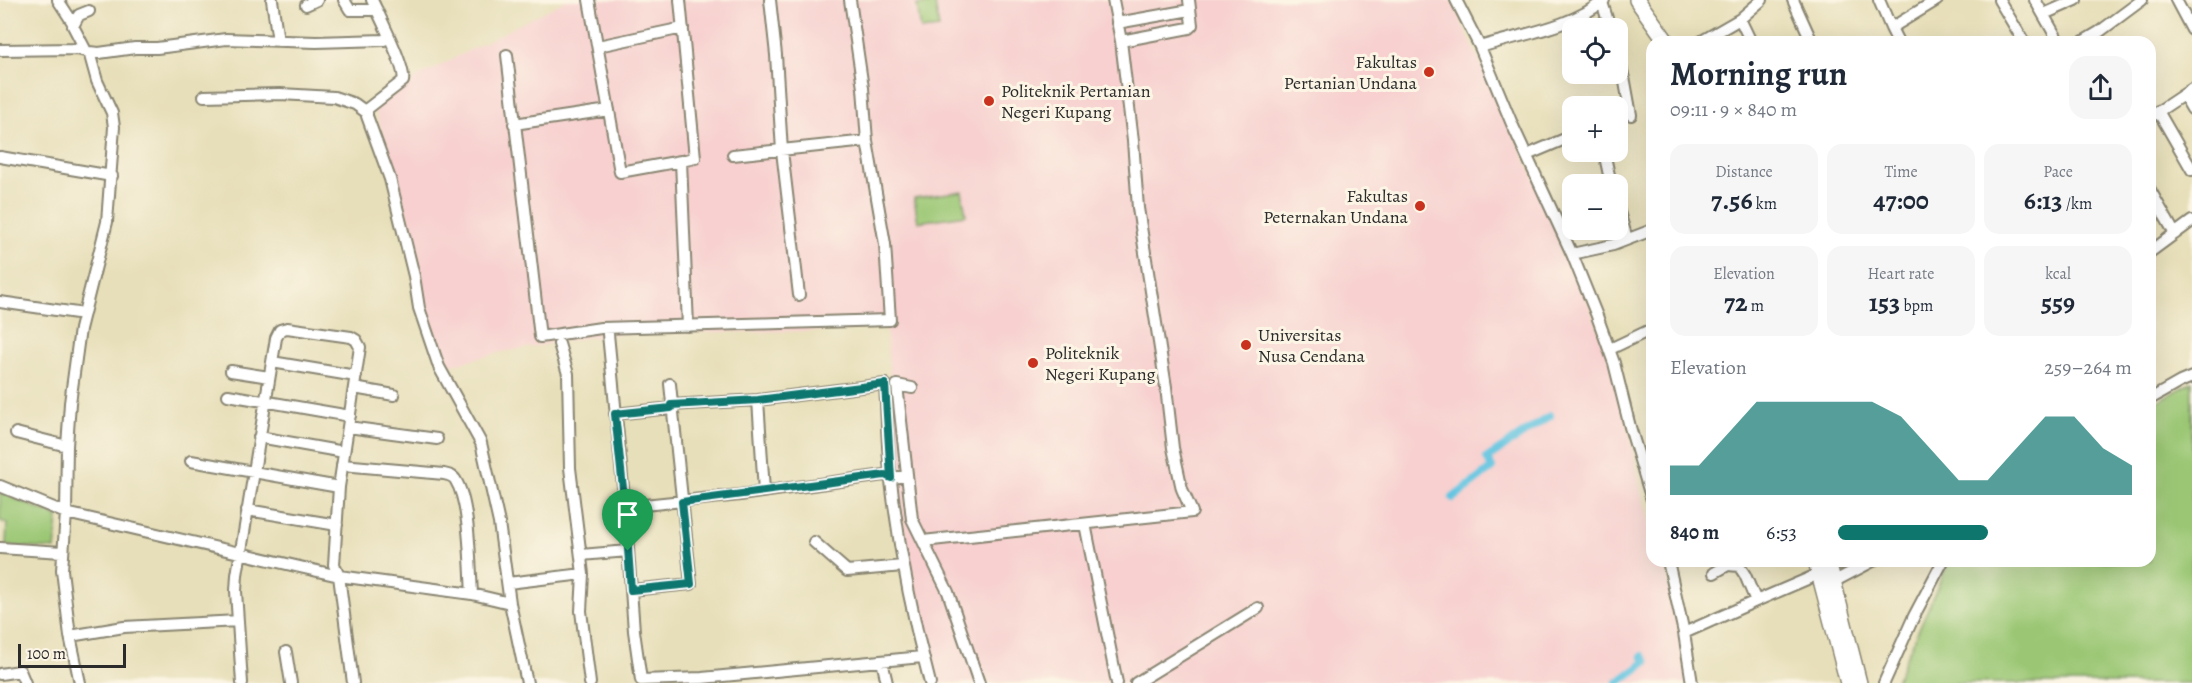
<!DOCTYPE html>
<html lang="en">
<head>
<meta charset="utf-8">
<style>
	:root { --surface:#fff; --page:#f6f6f7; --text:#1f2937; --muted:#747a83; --accent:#0f766e }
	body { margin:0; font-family:Alegreya,serif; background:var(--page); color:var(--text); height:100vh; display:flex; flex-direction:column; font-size:22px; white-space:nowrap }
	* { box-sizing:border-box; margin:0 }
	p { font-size:20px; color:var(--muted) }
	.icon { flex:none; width:33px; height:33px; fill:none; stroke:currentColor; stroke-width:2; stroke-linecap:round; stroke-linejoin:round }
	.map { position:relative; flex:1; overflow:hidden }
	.details { position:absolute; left:1646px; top:36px; width:510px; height:531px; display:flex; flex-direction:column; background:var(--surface); border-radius:18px; box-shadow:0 6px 24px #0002 }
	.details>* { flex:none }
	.buttons { position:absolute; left:1562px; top:18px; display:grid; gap:12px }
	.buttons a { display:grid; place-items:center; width:66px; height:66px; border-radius:12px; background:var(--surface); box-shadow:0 6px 24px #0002; font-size:30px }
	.scale { position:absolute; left:18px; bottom:15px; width:108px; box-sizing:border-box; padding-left:6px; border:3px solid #2b2b2b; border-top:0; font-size:16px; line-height:21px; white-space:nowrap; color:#2b2b2b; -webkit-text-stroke:4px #fcf5e5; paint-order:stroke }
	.pin { position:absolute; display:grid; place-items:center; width:51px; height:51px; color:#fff; margin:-62px -26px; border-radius:50% 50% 50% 0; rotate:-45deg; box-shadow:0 0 6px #0007 }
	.pin .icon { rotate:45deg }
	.round { display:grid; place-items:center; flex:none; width:63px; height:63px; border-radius:18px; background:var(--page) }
	.headline { display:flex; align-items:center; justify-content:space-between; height:102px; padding:0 24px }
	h1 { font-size:33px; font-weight:700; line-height:45px }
	.stats { display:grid; grid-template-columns:repeat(3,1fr); gap:9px; height:102px; padding:6px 24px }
	.stats div { display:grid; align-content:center; border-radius:15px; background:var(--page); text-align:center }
	.stats b { font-size:26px; font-weight:700 }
	.stats small { font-size:16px; font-weight:400 }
	.stats p { font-size:16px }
	.chart { height:168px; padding:12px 24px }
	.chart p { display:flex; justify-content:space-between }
	.chart svg { width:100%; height:108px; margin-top:6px; fill:var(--accent); opacity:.7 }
	ul { padding:0 24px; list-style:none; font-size:20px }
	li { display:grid; grid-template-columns:96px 72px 1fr; align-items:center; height:45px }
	li i { height:15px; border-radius:8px; background:var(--accent) }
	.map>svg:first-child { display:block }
	.built { fill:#f7d0cf }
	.green { fill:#9bc774; stroke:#637950; stroke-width:1.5 }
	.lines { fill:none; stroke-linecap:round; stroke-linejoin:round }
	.canal { stroke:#63c5e1; stroke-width:8 }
	.minor-casing { stroke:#898572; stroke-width:14 }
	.highway-casing { stroke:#898572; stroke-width:18 }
	.minor { stroke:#fff; stroke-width:10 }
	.highway { stroke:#fff; stroke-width:15 }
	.route-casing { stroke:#fff; stroke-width:12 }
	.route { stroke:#0f766e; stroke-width:8 }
	.poi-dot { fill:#c8321e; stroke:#fcf5e5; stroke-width:2 }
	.labels { text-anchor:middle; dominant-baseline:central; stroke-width:6; stroke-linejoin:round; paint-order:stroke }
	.poi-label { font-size:18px; fill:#2b2b2b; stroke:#fcf5e5; text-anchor:start }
</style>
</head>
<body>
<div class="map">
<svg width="2192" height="683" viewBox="0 0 2192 683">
	<rect width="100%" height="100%" fill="#fcf5e5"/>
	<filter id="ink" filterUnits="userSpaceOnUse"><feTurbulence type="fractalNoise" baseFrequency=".0167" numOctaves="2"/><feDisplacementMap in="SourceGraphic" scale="12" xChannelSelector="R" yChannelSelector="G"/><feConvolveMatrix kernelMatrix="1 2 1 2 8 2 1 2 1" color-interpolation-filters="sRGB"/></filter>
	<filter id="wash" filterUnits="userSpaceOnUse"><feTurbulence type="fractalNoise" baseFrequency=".008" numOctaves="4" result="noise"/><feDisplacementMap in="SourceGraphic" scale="24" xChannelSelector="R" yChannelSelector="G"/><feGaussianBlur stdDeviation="1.35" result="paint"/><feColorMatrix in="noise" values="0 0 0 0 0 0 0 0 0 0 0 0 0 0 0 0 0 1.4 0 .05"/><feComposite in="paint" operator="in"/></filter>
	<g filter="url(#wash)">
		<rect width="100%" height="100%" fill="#e7dfb9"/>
		<path class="built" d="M 567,0 L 1451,0 L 1557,227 L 1595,320 L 1622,396 L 1642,496 L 1651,523 L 1652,561 L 1664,561 L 1689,683 L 934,683 L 917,609 L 898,487 L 886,327 L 824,331 L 629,333 L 584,338 L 502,352 L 446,366 L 423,298 L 419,258 L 393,163 L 374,108 L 418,77 Z"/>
		<path class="green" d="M 935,3 L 939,28 L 921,30 L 917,5 Z
			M 962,191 L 966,215 L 918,222 L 914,198 Z
			M 2192,382 L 2192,683 L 1895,683 L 1949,561 L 2150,561 L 2150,406 Z
			M 0,492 L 58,517 L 55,549 L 6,546 L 7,523 L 0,521 Z
			M 1836,561 L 1865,561 L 1839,574 Z"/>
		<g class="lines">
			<path class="canal" d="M 1453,498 L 1492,468 L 1487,458 L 1550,416
				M 1617,683 L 1646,662 L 1642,656"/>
		</g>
	</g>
	<g filter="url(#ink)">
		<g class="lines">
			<defs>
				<path id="minor" d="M 58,0 L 73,23
					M 272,0 L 278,41
					M 344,0 L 350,10 L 377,10
					M 372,0 C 379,15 407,70 403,81 L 367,109 L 367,116 L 390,179 L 414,276 L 419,308 L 439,367 L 481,443 L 499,523 L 510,603 L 527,683
					M 589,0 L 620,172 L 681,161 L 688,326
					M 680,0 L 695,158 L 681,161
					M 770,0 L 776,55 L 782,151 L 799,295
					M 1456,0 L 1480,47 L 1512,124 L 1572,254 L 1597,316 L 1614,363 L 1630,427 L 1652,500
					M 1793,0 L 1812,42
					M 1879,0 L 1891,28
					M 1999,0 L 2024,42
					M 2035,0 L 2059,42
					M 2176,0 L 2192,30
					M 1602,2 L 1610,28
					M 306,5 L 317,0
					M 2044,14 L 2076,0
					M 1740,19 L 1751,42
					M 1117,23 L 1190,10
					M 1121,41 L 1189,28 L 1192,25 L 1189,0
					M 1700,42 L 1740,19 L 1762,0
					M 1898,42 L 1891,28 L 1937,0
					M 2082,42 L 2099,32 L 2142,0
					M 598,46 L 683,28
					M 1480,47 C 1518,35 1574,27 1604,0
					M 85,49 L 73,26 L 79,15 L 89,11
					M 0,50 L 77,49 L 89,52 L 97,81 L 112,113 L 114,127 L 107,222 L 80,329 L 70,403 L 67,446 L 66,513 L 62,570 L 70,636 L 80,683
					M 89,52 L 99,53 L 135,48 L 157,48 L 226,39 L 316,42 L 384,40 L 388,37
					M 1617,54 L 1625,82 L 1631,115
					M 507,55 L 540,337 L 601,328 L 890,320 L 885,244 L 867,141 L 863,88 L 850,0
					M 2184,95 L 2192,109
					M 204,96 L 280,94 L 334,97 L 355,104 L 366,112
					M 2158,111 L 2192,170
					M 2150,117 L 2192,89
					M 514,124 L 609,110
					M 1604,152 L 1611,184
					M 733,155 L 867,141
					M 1527,155 L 1572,136
					M 0,157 L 112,176
					M 2150,190 L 2175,234
					M 1617,205 L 1627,239
					M 2150,252 L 2192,221
					M 1572,254 L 1613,245 L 1652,230
					M 0,302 L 84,314
					M 608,334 L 625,507 L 634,631 L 641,680 L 702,678 L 922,657
					M 559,344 L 568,374 L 570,468 L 583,574 L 581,611 L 590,683
					M 1610,349 L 1652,329
					M 272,362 L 356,376
					M 231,371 L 269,377
					M 354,388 L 394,395
					M 912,388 L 897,385 L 912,519 L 948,592 L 979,683
					M 228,395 L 350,416
					M 2150,399 L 2180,382 L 2192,377
					M 758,400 L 764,491
					M 671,405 L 758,400 L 885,384 C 887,416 887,449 891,481 C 899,549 912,616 930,683
					M 615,414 L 671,408
					M 348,427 L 437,439
					M 16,433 L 67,446
					M 259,437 L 344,452
					M 191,461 L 339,487
					M 342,465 L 444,474 C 449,475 454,476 456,481 C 470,503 470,566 472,594
					M 0,486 L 66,513 L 339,576 L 472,594 L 510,603
					M 625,507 L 740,495 L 877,476 L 885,475 L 891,478 L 907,476
					M 247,510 L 337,525
					M 1085,524 L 1117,683
					M 923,541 L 1192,512 L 1182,489 L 1173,448 L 1166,387 L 1138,208 L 1133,141 L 1121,41 L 1113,0
					M 814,542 L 847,571 L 903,566
					M 0,548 L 62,552
					M 581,555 L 628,551
					M 1668,561 L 1684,633 L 1692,683
					M 1714,573 L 1728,565 L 1739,566 L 1745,575 L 1756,601 L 1819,574
					M 1833,582 L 1873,561
					M 508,583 L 583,574
					M 631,590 L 691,584 L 670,384
					M 1684,633 L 1756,601
					M 70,636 L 124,627 L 238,621
					M 286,652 L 291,683
					M 882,661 L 887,683
					M 0,674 L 20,671 L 25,683
					M 242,683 L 236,591 L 237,575 L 276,338 L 280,330 L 287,328 L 351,337 L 356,340 L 360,347 L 339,487 L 334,565 L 339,576 L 353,683
					M 1136,683 L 1258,608
					M 1884,683 L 1914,616 L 1943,561"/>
				<path id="highway" d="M 1637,0 L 1667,42
					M 1816,561 L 1848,683
					M 1828,561 L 1859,683"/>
			</defs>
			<use href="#minor" class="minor-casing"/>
			<use href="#highway" class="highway-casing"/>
			<use href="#minor" class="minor"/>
			<use href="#highway" class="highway"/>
		</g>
	</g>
	<g class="lines" filter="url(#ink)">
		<defs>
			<path id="route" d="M 885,384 L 891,478 L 885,475 L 877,476 L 682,502 L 691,584 L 631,590 L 625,507 L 615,414 L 671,408 L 671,405 L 758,400 Z"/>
		</defs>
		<use href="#route" class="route-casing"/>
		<use href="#route" class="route"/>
	</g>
	<g class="poi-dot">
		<circle cx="1429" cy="72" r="6"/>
		<circle cx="989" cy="101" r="6"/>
		<circle cx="1420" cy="206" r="6"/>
		<circle cx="1246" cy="345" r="6"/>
		<circle cx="1033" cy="363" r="6"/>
	</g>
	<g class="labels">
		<g class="poi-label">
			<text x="1417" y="62" text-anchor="end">Fakultas<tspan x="1417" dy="21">Pertanian Undana</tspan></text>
			<text x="1001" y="91">Politeknik Pertanian<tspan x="1001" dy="21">Negeri Kupang</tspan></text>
			<text x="1408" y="196" text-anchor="end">Fakultas<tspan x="1408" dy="21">Peternakan Undana</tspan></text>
			<text x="1258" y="335">Universitas<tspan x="1258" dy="21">Nusa Cendana</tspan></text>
			<text x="1045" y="353">Politeknik<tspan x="1045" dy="21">Negeri Kupang</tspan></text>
		</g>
	</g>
</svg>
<div class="buttons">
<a><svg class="icon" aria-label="locate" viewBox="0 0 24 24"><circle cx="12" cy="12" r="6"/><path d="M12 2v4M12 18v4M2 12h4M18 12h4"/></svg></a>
<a>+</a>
<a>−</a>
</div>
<div class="scale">100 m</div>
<div class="pin" style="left:628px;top:551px;background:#1e9e55"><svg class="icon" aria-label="arrive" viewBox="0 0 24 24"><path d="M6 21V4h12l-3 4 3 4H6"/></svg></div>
<section class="details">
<div class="headline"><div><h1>Morning run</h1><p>09:11 · 9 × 840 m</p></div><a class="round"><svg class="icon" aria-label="share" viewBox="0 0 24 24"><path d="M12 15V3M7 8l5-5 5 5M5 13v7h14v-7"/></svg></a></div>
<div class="stats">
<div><p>Distance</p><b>7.56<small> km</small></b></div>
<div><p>Time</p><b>47:00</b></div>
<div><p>Pace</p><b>6:13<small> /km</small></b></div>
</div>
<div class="stats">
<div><p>Elevation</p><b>72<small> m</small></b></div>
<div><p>Heart rate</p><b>153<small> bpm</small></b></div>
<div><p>kcal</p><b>559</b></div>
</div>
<div class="chart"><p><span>Elevation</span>259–264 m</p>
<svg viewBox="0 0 160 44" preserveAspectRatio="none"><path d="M0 44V32L10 32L20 19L30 6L40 6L50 6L60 6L70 6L80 12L90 25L100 38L110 38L120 25L130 12L140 12L150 25L160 32V44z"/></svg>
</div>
<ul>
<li><b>840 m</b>6:53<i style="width:51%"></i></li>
</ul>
</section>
</div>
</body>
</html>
